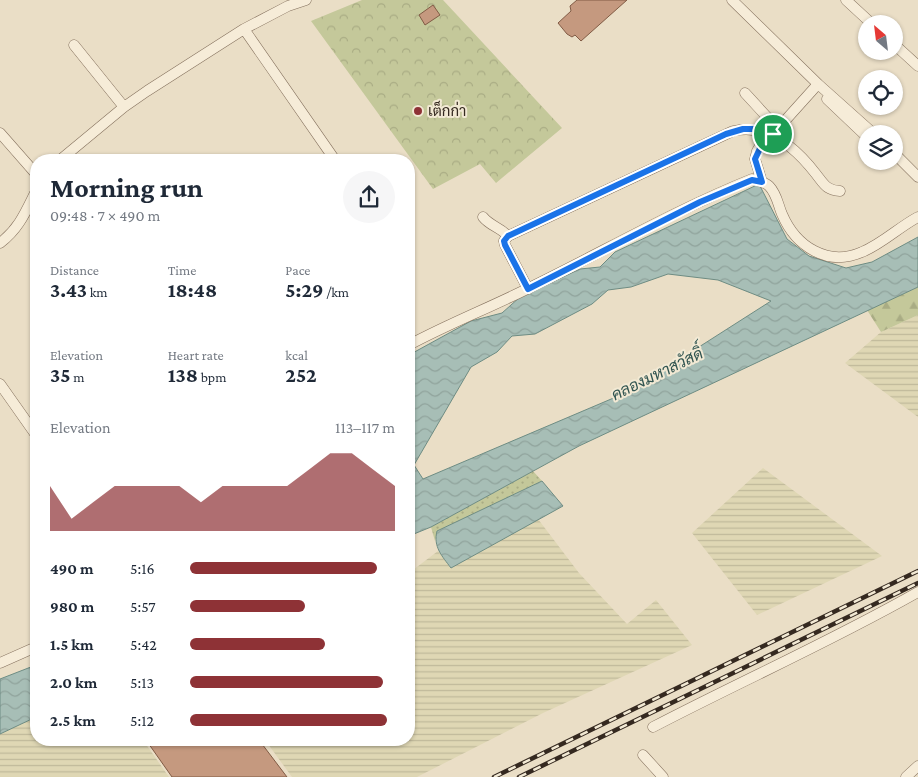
<!DOCTYPE html>
<html lang="en">
<head>
<meta charset="utf-8">
<style>
	:root { --surface:#fff; --page:#f6f6f7; --text:#1f2937; --muted:#747a83; --accent:#8e3236 }
	body { margin:0; font-family:"Crimson Pro",Sarabun,serif; background:var(--page); color:var(--text); height:100vh; display:flex; flex-direction:column; font-size:19px; white-space:nowrap }
	* { box-sizing:border-box; margin:0 }
	p { font-size:16px; color:var(--muted) }
	.icon { flex:none; width:28px; height:28px; fill:none; stroke:currentColor; stroke-width:2; stroke-linecap:round; stroke-linejoin:round }
	.map { position:relative; flex:1; overflow:hidden }
	.panel { position:absolute; left:30px; top:154px; width:385px; height:592px; display:flex; flex-direction:column; background:var(--surface); border-radius:20px; box-shadow:0 1px 4px #0004 }
	.panel>* { flex:none }
	.needle { width:32px; rotate:332deg }
	.tools { position:absolute; left:858px; top:15px; display:grid; gap:10px }
	.tools a { display:grid; place-items:center; width:45px; height:45px; border-radius:50%; background:var(--surface); box-shadow:0 1px 4px #0004; font-size:25px }
	.pin { position:absolute; display:grid; place-items:center; width:42px; height:42px; color:#fff; margin:-21px; border:2px solid #fff; border-radius:50%; box-shadow:0 1px 5px #0007 }
	.round { display:grid; place-items:center; flex:none; width:52px; height:52px; border-radius:26px; background:var(--page) }
	.overview { display:flex; align-items:center; justify-content:space-between; height:85px; padding:0 20px }
	h1 { font-size:28px; font-weight:700; line-height:38px }
	.metrics { display:grid; grid-template-columns:repeat(3,1fr); gap:8px; height:85px; padding:5px 20px }
	.metrics div { display:grid; align-content:center }
	.metrics b { font-size:21px; font-weight:700 }
	.metrics small { font-size:14px; font-weight:400 }
	.metrics p { font-size:14px }
	.chart { height:140px; padding:10px 20px }
	.chart p { display:flex; justify-content:space-between }
	.chart svg { width:100%; height:90px; margin-top:5px; fill:var(--accent); opacity:.7 }
	ul { padding:0 20px; list-style:none; font-size:16px }
	li { display:grid; grid-template-columns:80px 60px 1fr; align-items:center; height:38px }
	li i { height:12px; border-radius:6px; background:var(--accent) }
	.map>svg:first-child { display:block }
	.farmland { fill:url(#farmland-rules) }
	.grass { fill:url(#grass-dots) }
	.forest { fill:url(#forest-firs) }
	.park { fill:url(#park-crowns) }
	.water { fill:url(#water-waves); stroke:#6e8c83; fill-rule:evenodd }
	.building { fill:#c5997f; stroke:#815b45 }
	.lines { fill:none; stroke-linecap:round; stroke-linejoin:round }
	.minor-casing { stroke:#84705d; stroke-width:11 }
	.minor { stroke:#f6ecd8; stroke-width:10 }
	.rail-casing { stroke:#352920; stroke-width:4.5 }
	.rail { stroke:#f2e9d4; stroke-width:2.5; stroke-dasharray:8; stroke-linecap:butt }
	.route-casing { stroke:#fff; stroke-width:10 }
	.route { stroke:#1a73e8; stroke-width:6 }
	.poi-dot { fill:#8e3236; stroke:#f2e9d4; stroke-width:2 }
	.labels { text-anchor:middle; dominant-baseline:central; stroke-width:4; stroke-linejoin:round; paint-order:stroke }
	.poi-label { font-size:15px; fill:#352920; stroke:#f2e9d4; text-anchor:start }
	.water-label { font-size:16px; font-style:italic; fill:#305450; stroke:#f2e9d4 }
</style>
</head>
<body>
<div class="map">
<svg width="918" height="777" viewBox="0 0 918 777">
	<defs>
		<pattern id="farmland-rules" width="6" height="5" patternUnits="userSpaceOnUse" patternTransform="scale(1.25)"><rect width="6" height="5" fill="#dfd7b4"/><path d="M0 2.5h6" fill="none" stroke="#c0b99a"/></pattern>
		<pattern id="grass-dots" width="8" height="8" patternUnits="userSpaceOnUse" patternTransform="scale(1.25)"><rect width="8" height="8" fill="#c4c89a"/><path d="M2 2h.1M6 6h.1" fill="none" stroke="#a9ac84" stroke-width="1.8" stroke-linecap="round"/></pattern>
		<pattern id="forest-firs" width="22" height="20" patternUnits="userSpaceOnUse" patternTransform="scale(1.25)"><rect width="22" height="20" fill="#c4c89a"/><path d="M5 1l3.5 6h-7zM16 11l3.5 6h-7z" fill="#a9ac84"/></pattern>
		<pattern id="park-crowns" width="20" height="18" patternUnits="userSpaceOnUse" patternTransform="scale(1.25)"><rect width="20" height="18" fill="#c4c89a"/><path d="M2 6a3 3 0 1 1 6 0M12 15a3 3 0 1 1 6 0" fill="none" stroke="#a9ac84"/></pattern>
		<pattern id="water-waves" width="16" height="10" patternUnits="userSpaceOnUse" patternTransform="scale(1.25)"><rect width="16" height="10" fill="#a7beb6"/><path d="M0 5q4-4 8 0t8 0" fill="none" stroke="#90a39c"/></pattern>
	</defs>
	<rect width="100%" height="100%" fill="#eadec6"/>
	<path class="farmland" d="M 918,315 L 918,417 L 845,363 L 881,332 Z
		M 763,468 L 882,556 L 757,615 L 692,533 Z
		M 538,519 L 579,573 L 627,624 L 656,600 L 692,645 L 543,713 L 417,777 L 292,777 L 265,740 L 409,740 L 409,573 L 438,551 L 451,568 Z
		M 36,717 L 36,740 L 143,740 L 169,777 L 0,777 L 0,734 Z"/>
	<path class="grass" d="M 533,471 L 542,481 L 438,531 L 435,541 L 431,527 Z"/>
	<path class="forest" d="M 918,287 L 918,315 L 881,332 L 867,310 Z"/>
	<path class="park" d="M 362,0 L 443,0 L 562,128 L 496,183 L 480,164 L 433,189 L 311,21 Z"/>
	<path class="water" d="M 759,184 L 787,239 L 809,256 L 846,268 L 872,262 L 918,237 L 918,287 L 579,446 L 431,527 L 409,536 L 409,355 L 471,321 L 502,313 L 520,297 L 580,269 L 600,267 L 615,252 ZM 668,274 L 718,280 L 771,301 L 630,391 L 423,479 L 414,465 L 471,367 L 497,352 L 512,336 L 535,334 L 592,304 L 608,290 L 631,287 Z
		M 542,481 L 563,506 L 451,568 C 442,556 433,547 437,531 Z
		M 36,665 L 36,717 L 0,734 L 0,679 Z"/>
	<path class="building" d="M 577,0 L 627,0 L 581,41 L 575,35 L 572,37 L 567,34 L 558,23 L 571,11 L 570,6 Z
		M 433,5 L 440,15 L 425,25 L 419,15 Z
		M 146,740 L 259,740 L 287,777 L 172,777 Z"/>
	<g class="lines">
		<defs>
			<path id="minor" d="M 732,0 L 818,84 L 874,134
				M 846,0 L 872,24
				M 244,29 L 335,160
				M 894,44 L 918,66
				M 74,45 L 124,107
				M 745,93 L 778,129
				M 827,99 L 866,136
				M 0,133 L 36,174
				M 894,153 L 918,177
				M 60,160 L 124,107 L 147,91 L 244,29 L 288,6 L 306,0
				M 762,182 L 755,159 L 757,151 L 763,141 L 773,134 L 818,84
				M 483,217 C 490,226 500,227 508,236
				M 0,243 C 19,229 26,211 36,191
				M 528,289 L 505,245 L 504,241 L 508,236 L 733,131 C 768,123 796,148 816,174 C 824,184 826,190 840,191
				M 409,345 C 448,324 489,308 529,288 C 603,252 675,210 752,179 C 758,181 765,182 769,186 C 777,194 778,205 782,214 C 796,247 828,267 862,252 C 882,244 899,227 918,217
				M 0,384 L 36,435
				M 0,663 L 36,647
				M 653,727 C 741,681 832,641 918,592
				M 643,755 L 663,777
				M 906,777 L 918,766"/>
		</defs>
		<use href="#minor" class="minor-casing"/>
		<use href="#minor" class="minor"/>
		<defs>
			<path id="rail" d="M 494,777 L 918,571
				M 519,777 L 918,583"/>
		</defs>
		<use href="#rail" class="rail-casing"/>
		<use href="#rail" class="rail"/>
	</g>
	<g class="lines">
		<defs>
			<path id="route" d="M 743,129 L 753,129 L 773,134 L 763,142 L 755,159 L 762,182 L 752,180 L 700,202 L 528,289 L 505,245 L 504,241 L 508,236 L 726,134 Z"/>
		</defs>
		<use href="#route" class="route-casing"/>
		<use href="#route" class="route"/>
	</g>
	<circle class="poi-dot" cx="418" cy="111" r="5"/>
	<g class="labels">
		<g class="poi-label">
			<text x="428" y="111">เต็กก่า</text>
		</g>
		<g class="water-label">
			<text transform="translate(657 374) rotate(-26)">คลองมหาสวัสดิ์</text>
		</g>
	</g>
</svg>
<div class="tools">
<a><svg class="needle" viewBox="-14 -14 28 28"><path d="M0-13l5 13h-10z" fill="#e53935"/><path d="M0 13l5-13h-10z" fill="#747a83"/></svg></a>
<a><svg class="icon" aria-label="locate" viewBox="0 0 24 24"><circle cx="12" cy="12" r="6"/><path d="M12 2v4M12 18v4M2 12h4M18 12h4"/></svg></a>
<a><svg class="icon" aria-label="layers" viewBox="0 0 24 24"><path d="M12 4l9 5-9 5-9-5zM3 14l9 5 9-5"/></svg></a>
</div>
<div class="pin" style="left:773px;top:134px;background:#1e9e55"><svg class="icon" aria-label="arrive" viewBox="0 0 24 24"><path d="M6 21V4h12l-3 4 3 4H6"/></svg></div>
<section class="panel">
<div class="overview"><div><h1>Morning run</h1><p>09:48 · 7 × 490 m</p></div><a class="round"><svg class="icon" aria-label="share" viewBox="0 0 24 24"><path d="M12 15V3M7 8l5-5 5 5M5 13v7h14v-7"/></svg></a></div>
<div class="metrics">
<div><p>Distance</p><b>3.43<small> km</small></b></div>
<div><p>Time</p><b>18:48</b></div>
<div><p>Pace</p><b>5:29<small> /km</small></b></div>
</div>
<div class="metrics">
<div><p>Elevation</p><b>35<small> m</small></b></div>
<div><p>Heart rate</p><b>138<small> bpm</small></b></div>
<div><p>kcal</p><b>252</b></div>
</div>
<div class="chart"><p><span>Elevation</span>113–117 m</p>
<svg viewBox="0 0 160 44" preserveAspectRatio="none"><path d="M0 44V22L10 38L20 30L30 22L40 22L50 22L60 22L70 30L80 22L90 22L100 22L110 22L120 14L130 6L140 6L150 14L160 22V44z"/></svg>
</div>
<ul>
<li><b>490 m</b>5:16<i style="width:91%"></i></li>
<li><b>980 m</b>5:57<i style="width:56%"></i></li>
<li><b>1.5 km</b>5:42<i style="width:66%"></i></li>
<li><b>2.0 km</b>5:13<i style="width:94%"></i></li>
<li><b>2.5 km</b>5:12<i style="width:96%"></i></li>
</ul>
</section>
</div>
</body>
</html>
